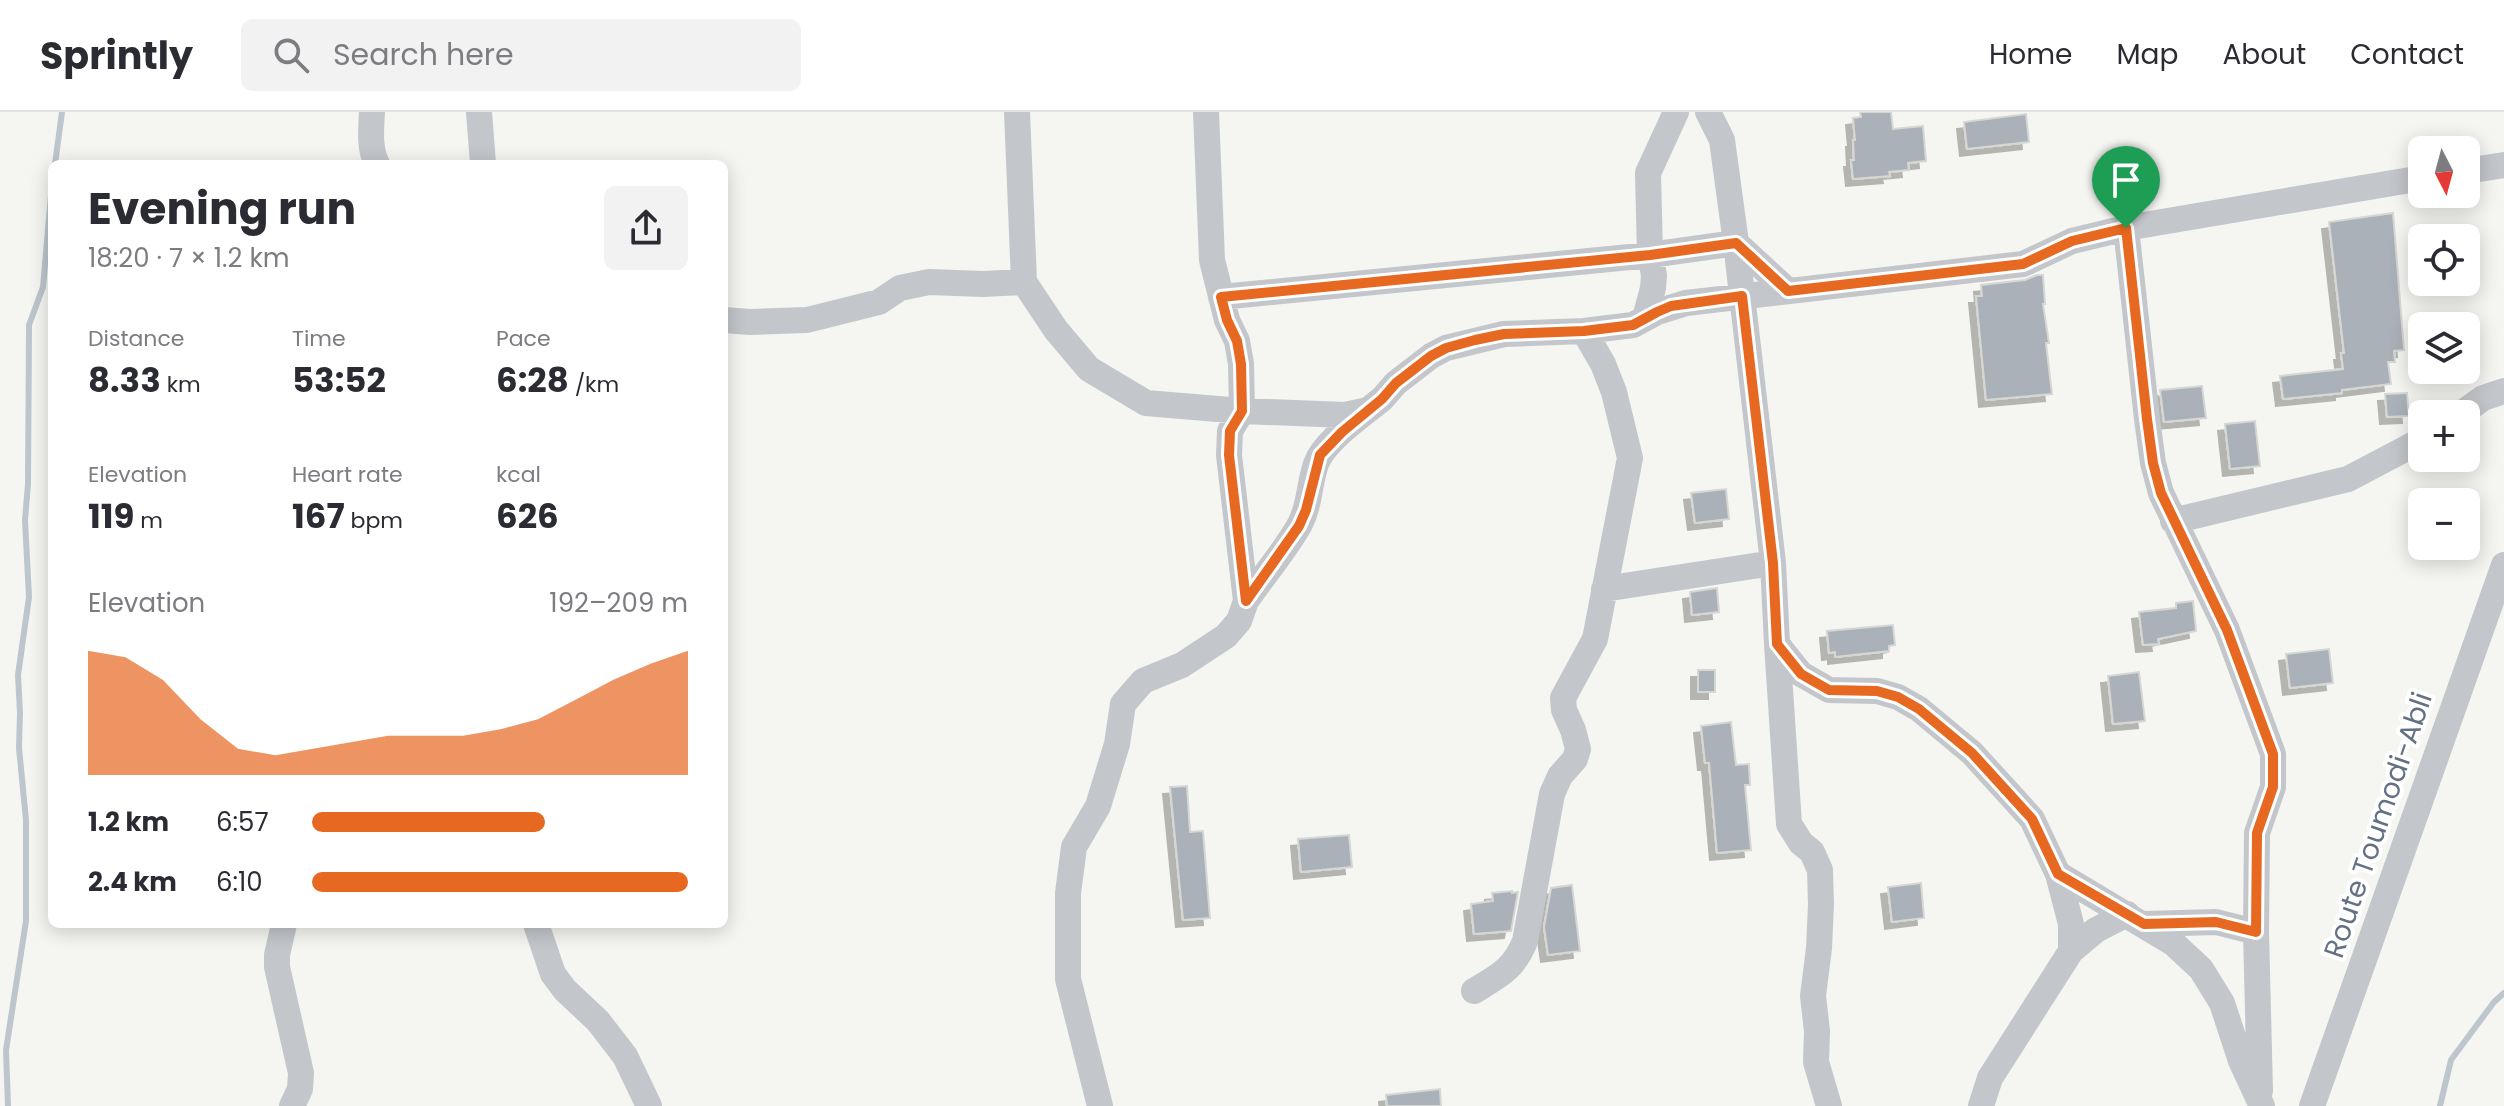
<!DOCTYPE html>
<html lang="en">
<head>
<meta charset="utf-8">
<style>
	:root { --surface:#fff; --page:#f2f2f3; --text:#2b2b33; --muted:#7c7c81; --line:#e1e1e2; --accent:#e76820 }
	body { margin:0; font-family:Poppins,sans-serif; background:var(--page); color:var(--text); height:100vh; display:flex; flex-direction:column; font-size:30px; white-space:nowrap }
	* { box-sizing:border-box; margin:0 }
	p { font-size:26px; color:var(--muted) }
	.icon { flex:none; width:44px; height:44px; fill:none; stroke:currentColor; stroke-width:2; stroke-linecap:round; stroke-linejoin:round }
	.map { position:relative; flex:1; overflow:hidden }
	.panel { position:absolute; left:48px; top:48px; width:680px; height:768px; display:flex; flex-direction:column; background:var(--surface); border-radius:12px; box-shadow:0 4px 20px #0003 }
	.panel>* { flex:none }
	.needle { width:52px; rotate:174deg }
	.fabs { position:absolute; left:2408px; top:24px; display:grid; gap:16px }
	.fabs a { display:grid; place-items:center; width:72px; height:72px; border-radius:12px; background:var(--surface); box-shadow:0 4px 20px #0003; font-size:40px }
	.pin { position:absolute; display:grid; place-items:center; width:68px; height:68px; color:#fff; margin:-82px -34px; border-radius:50% 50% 50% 0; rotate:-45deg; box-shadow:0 0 8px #0007 }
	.pin .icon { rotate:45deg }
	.round { display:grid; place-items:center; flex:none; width:84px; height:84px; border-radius:12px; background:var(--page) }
	.head { display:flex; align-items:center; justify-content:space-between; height:136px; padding:0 40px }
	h1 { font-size:44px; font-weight:700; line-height:60px }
	.stats { display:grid; grid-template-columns:repeat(3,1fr); gap:12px; height:136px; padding:8px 40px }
	.stats div { display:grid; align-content:center }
	.stats b { font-size:34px; font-weight:700 }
	.stats small { font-size:22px; font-weight:400 }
	.stats p { font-size:22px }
	.chart { height:224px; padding:16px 40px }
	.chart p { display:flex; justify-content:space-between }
	.chart svg { width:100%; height:144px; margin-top:8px; fill:var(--accent); opacity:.7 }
	ul { padding:0 40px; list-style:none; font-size:26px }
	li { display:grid; grid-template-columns:128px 96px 1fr; align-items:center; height:60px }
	li i { height:20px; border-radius:10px; background:var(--accent) }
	header { display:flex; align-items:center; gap:48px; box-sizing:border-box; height:112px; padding:0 40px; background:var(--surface); border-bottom:2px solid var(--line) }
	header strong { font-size:38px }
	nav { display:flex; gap:44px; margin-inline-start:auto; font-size:28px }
	.search { width:560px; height:72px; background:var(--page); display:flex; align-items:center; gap:20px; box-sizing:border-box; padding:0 28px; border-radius:12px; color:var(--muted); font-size:30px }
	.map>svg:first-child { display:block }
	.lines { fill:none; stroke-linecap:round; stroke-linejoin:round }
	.stream { stroke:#bcc6cc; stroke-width:6 }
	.building { fill:#abb1b8; stroke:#d6d7d4; stroke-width:2; filter:url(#shadow) }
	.minor { stroke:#c3c6ca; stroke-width:26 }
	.route-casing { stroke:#fff; stroke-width:16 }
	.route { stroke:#e76820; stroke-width:10 }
	.labels { text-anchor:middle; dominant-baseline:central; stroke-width:8; stroke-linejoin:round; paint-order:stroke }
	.street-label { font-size:28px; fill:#647183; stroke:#fff }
</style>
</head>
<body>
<header>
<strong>Sprintly</strong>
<div class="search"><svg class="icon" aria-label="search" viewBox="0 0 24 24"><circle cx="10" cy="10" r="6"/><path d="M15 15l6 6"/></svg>Search here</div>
<nav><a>Home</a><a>Map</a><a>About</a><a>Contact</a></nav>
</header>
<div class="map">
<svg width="2504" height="994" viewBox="0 0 2504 994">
	<defs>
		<filter id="shadow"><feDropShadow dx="-7" dy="7" stdDeviation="0" flood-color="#0004"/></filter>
	</defs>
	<rect width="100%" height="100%" fill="#f5f6f2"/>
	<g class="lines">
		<path class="stream" d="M 55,52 L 62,0
			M 8,994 L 6,938 L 26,809 L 26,708 L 19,636 L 20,601 L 18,563 L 29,485 L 25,408 L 28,372 L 29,213 L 43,175 L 52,72
			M 2440,994 L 2451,948 L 2494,890 L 2504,881"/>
	</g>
	<path class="building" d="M 1860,0 L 1891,0 L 1893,17 L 1923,14 L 1926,49 L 1908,51 L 1909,58 L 1889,60 L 1890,64 L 1853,67 L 1851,48 L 1854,48 L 1853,28 L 1855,28 L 1853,6 L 1861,5 Z
		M 2026,2 L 2029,30 L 1967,37 L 1964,10 Z
		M 2393,101 L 2404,238 L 2394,239 L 2395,250 L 2388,250 L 2391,272 L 2342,278 L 2342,281 L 2283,287 L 2280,264 L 2343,257 L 2341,241 L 2344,241 L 2329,110 Z
		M 2037,163 L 2043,163 L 2045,192 L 2043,192 L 2049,231 L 2046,231 L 2052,282 L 1986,288 L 1976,184 L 1982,184 L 1981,173 L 2025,168 Z
		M 2202,274 L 2206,306 L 2164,310 L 2160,278 Z
		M 2407,281 L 2409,304 L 2387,305 L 2385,282 Z
		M 2255,309 L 2260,354 L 2230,357 L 2225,312 Z
		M 1726,377 L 1729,407 L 1695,411 L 1691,381 Z
		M 1717,476 L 1719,500 L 1692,503 L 1690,480 Z
		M 2193,489 L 2196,519 L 2158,527 L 2159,532 L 2143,533 L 2139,500 L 2176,496 L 2176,491 Z
		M 1893,513 L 1895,533 L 1889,534 L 1889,539 L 1835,545 L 1835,540 L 1829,541 L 1827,519 Z
		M 2329,537 L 2333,571 L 2290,576 L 2286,542 Z
		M 1698,558 L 1715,558 L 1715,580 L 1698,580 Z
		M 2139,560 L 2145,609 L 2113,612 L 2108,564 Z
		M 1731,610 L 1736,653 L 1749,652 L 1750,673 L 1745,673 L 1751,738 L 1717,741 L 1709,651 L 1705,651 L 1701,614 Z
		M 1187,674 L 1190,720 L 1203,719 L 1210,806 L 1183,808 L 1170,675 Z
		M 1349,723 L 1352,755 L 1301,760 L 1298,727 Z
		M 1921,771 L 1924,806 L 1892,810 L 1888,775 Z
		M 1572,773 L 1580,839 L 1548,843 L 1544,815 L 1551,776 Z
		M 1512,779 L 1512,781 L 1518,780 L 1511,819 L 1474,822 L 1471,792 L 1493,789 L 1492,781 Z
		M 1440,977 L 1441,994 L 1387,994 L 1386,983 Z"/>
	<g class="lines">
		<path class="minor" d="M 372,0 C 371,18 369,36 377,52
			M 479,0 L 483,52
			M 1017,0 L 1024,170 L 1056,218 L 1089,257 L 1146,291 L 1242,299 L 1345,303 L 1368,298 L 1382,287 L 1396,271 L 1431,244 L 1446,236 L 1504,222 L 1584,219 L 1633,213 L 1657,200 L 1686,191 L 2023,152 L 2072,129 L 2126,116 L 2422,66
			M 1708,0 L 1722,28 L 1736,131 L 1773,451 L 1777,532 L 1801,562 L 1829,578 L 1877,579 L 1898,585 L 1919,597 L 1972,641 L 2032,707 L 2058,762 L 2173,831 L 2201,857 L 2222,891 L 2241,949 L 2262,994
			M 2466,59 L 2504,53
			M 2126,116 L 2147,307 L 2153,351 L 2161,381 L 2227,518 L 2273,642 L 2273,675 L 2257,721 L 2256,820 L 2260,979
			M 1221,185 L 1650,143 L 1736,131 L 1788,179
			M 1645,206 L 1653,176 L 1654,163 L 1650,143 L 1648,61 L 1676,0
			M 724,208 L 750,210 L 807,208 L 879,190 L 900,176 L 929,170 L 983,172 L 1024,170
			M 2461,302 L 2483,286 L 2504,279
			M 2173,409 L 2348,367 L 2422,328
			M 1604,477 L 1773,451
			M 1246,489 C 1263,464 1285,439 1300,412 C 1310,393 1309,372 1316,352 C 1323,332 1352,311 1368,298
			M 1777,532 L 1789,712 L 1801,731 L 1812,740 L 1820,758 L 1821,792 L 1819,836 L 1813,884 L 1817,919 L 1816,950 L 1829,994
			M 284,812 L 277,843 L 277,855 L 301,961 L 300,977 L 292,994
			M 536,812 L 553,862 L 565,878 L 598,909 L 625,944 L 649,994
			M 2144,812 L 2216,810 L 2256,820
			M 2071,839 L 2096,818 L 2127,802
			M 1474,879 C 1499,864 1514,857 1525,829 L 1552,682 L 1560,664 L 1575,647 L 1578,637 L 1573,618 L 1564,598 L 1563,586 L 1595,527 L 1630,346 L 1614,280 L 1603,252 L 1584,219
			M 1100,994 L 1068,867 L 1068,781 L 1074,735 L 1098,694 L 1117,632 L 1123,592 L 1143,569 L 1182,553 L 1226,524 L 1239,509 L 1246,489 L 1229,343 L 1230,319 L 1242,299 L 1241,252 L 1237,229 L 1227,208 L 1212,148 L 1206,0
			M 1981,994 L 1990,966 L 2071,839 L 2071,812 L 2058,762
			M 2312,994 L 2504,453"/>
	</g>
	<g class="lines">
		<defs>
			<path id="route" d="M 2126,116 L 2147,307 L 2153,351 L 2161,381 L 2227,518 L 2273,642 L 2273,675 L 2257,721 L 2256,820 L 2216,810 L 2144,812 L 2058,762 L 2032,707 L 1972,641 L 1919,597 L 1898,585 L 1877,579 L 1829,578 L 1801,562 L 1777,532 L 1773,451 L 1742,184 L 1671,194 L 1657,200 L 1633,213 L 1584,219 L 1504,222 L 1475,228 L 1446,236 L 1431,244 L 1396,271 L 1382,287 L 1342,320 L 1320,343 L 1306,398 L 1299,414 L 1246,489 L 1229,343 L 1230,319 L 1242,299 L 1241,252 L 1237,229 L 1227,208 L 1221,185 L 1650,143 L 1736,131 L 1788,179 L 2023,152 L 2072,129 Z"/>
		</defs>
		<use href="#route" class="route-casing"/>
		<use href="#route" class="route"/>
	</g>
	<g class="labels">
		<g class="street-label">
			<text transform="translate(2378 713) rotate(-71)">Route Toumodi-Abli</text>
		</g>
	</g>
</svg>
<div class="fabs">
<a><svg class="needle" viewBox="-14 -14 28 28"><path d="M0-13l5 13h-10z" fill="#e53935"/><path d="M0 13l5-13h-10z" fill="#7c7c81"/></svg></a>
<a><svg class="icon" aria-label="locate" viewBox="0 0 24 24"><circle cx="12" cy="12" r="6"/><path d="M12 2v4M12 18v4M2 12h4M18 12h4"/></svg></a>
<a><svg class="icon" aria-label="layers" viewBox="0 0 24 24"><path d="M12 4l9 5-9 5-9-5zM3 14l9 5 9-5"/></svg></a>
<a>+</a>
<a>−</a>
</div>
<div class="pin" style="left:2126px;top:116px;background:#1e9e55"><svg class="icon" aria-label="arrive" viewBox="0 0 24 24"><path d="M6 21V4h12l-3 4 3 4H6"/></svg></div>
<section class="panel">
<div class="head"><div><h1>Evening run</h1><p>18:20 · 7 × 1.2 km</p></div><a class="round"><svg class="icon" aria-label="share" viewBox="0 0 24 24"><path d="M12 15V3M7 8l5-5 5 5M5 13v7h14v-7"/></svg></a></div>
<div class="stats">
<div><p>Distance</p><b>8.33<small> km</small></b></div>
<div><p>Time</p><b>53:52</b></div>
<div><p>Pace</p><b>6:28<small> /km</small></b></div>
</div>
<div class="stats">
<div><p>Elevation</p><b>119<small> m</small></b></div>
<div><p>Heart rate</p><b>167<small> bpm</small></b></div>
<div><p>kcal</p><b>626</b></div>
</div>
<div class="chart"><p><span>Elevation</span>192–209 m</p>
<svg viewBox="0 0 160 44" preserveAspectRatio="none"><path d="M0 44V6L10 8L20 15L30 27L40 36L50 38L60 36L70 34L80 32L90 32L100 32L110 30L120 27L130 21L140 15L150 10L160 6V44z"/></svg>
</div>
<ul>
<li><b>1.2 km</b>6:57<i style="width:62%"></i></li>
<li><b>2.4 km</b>6:10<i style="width:100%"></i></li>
</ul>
</section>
</div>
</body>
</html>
